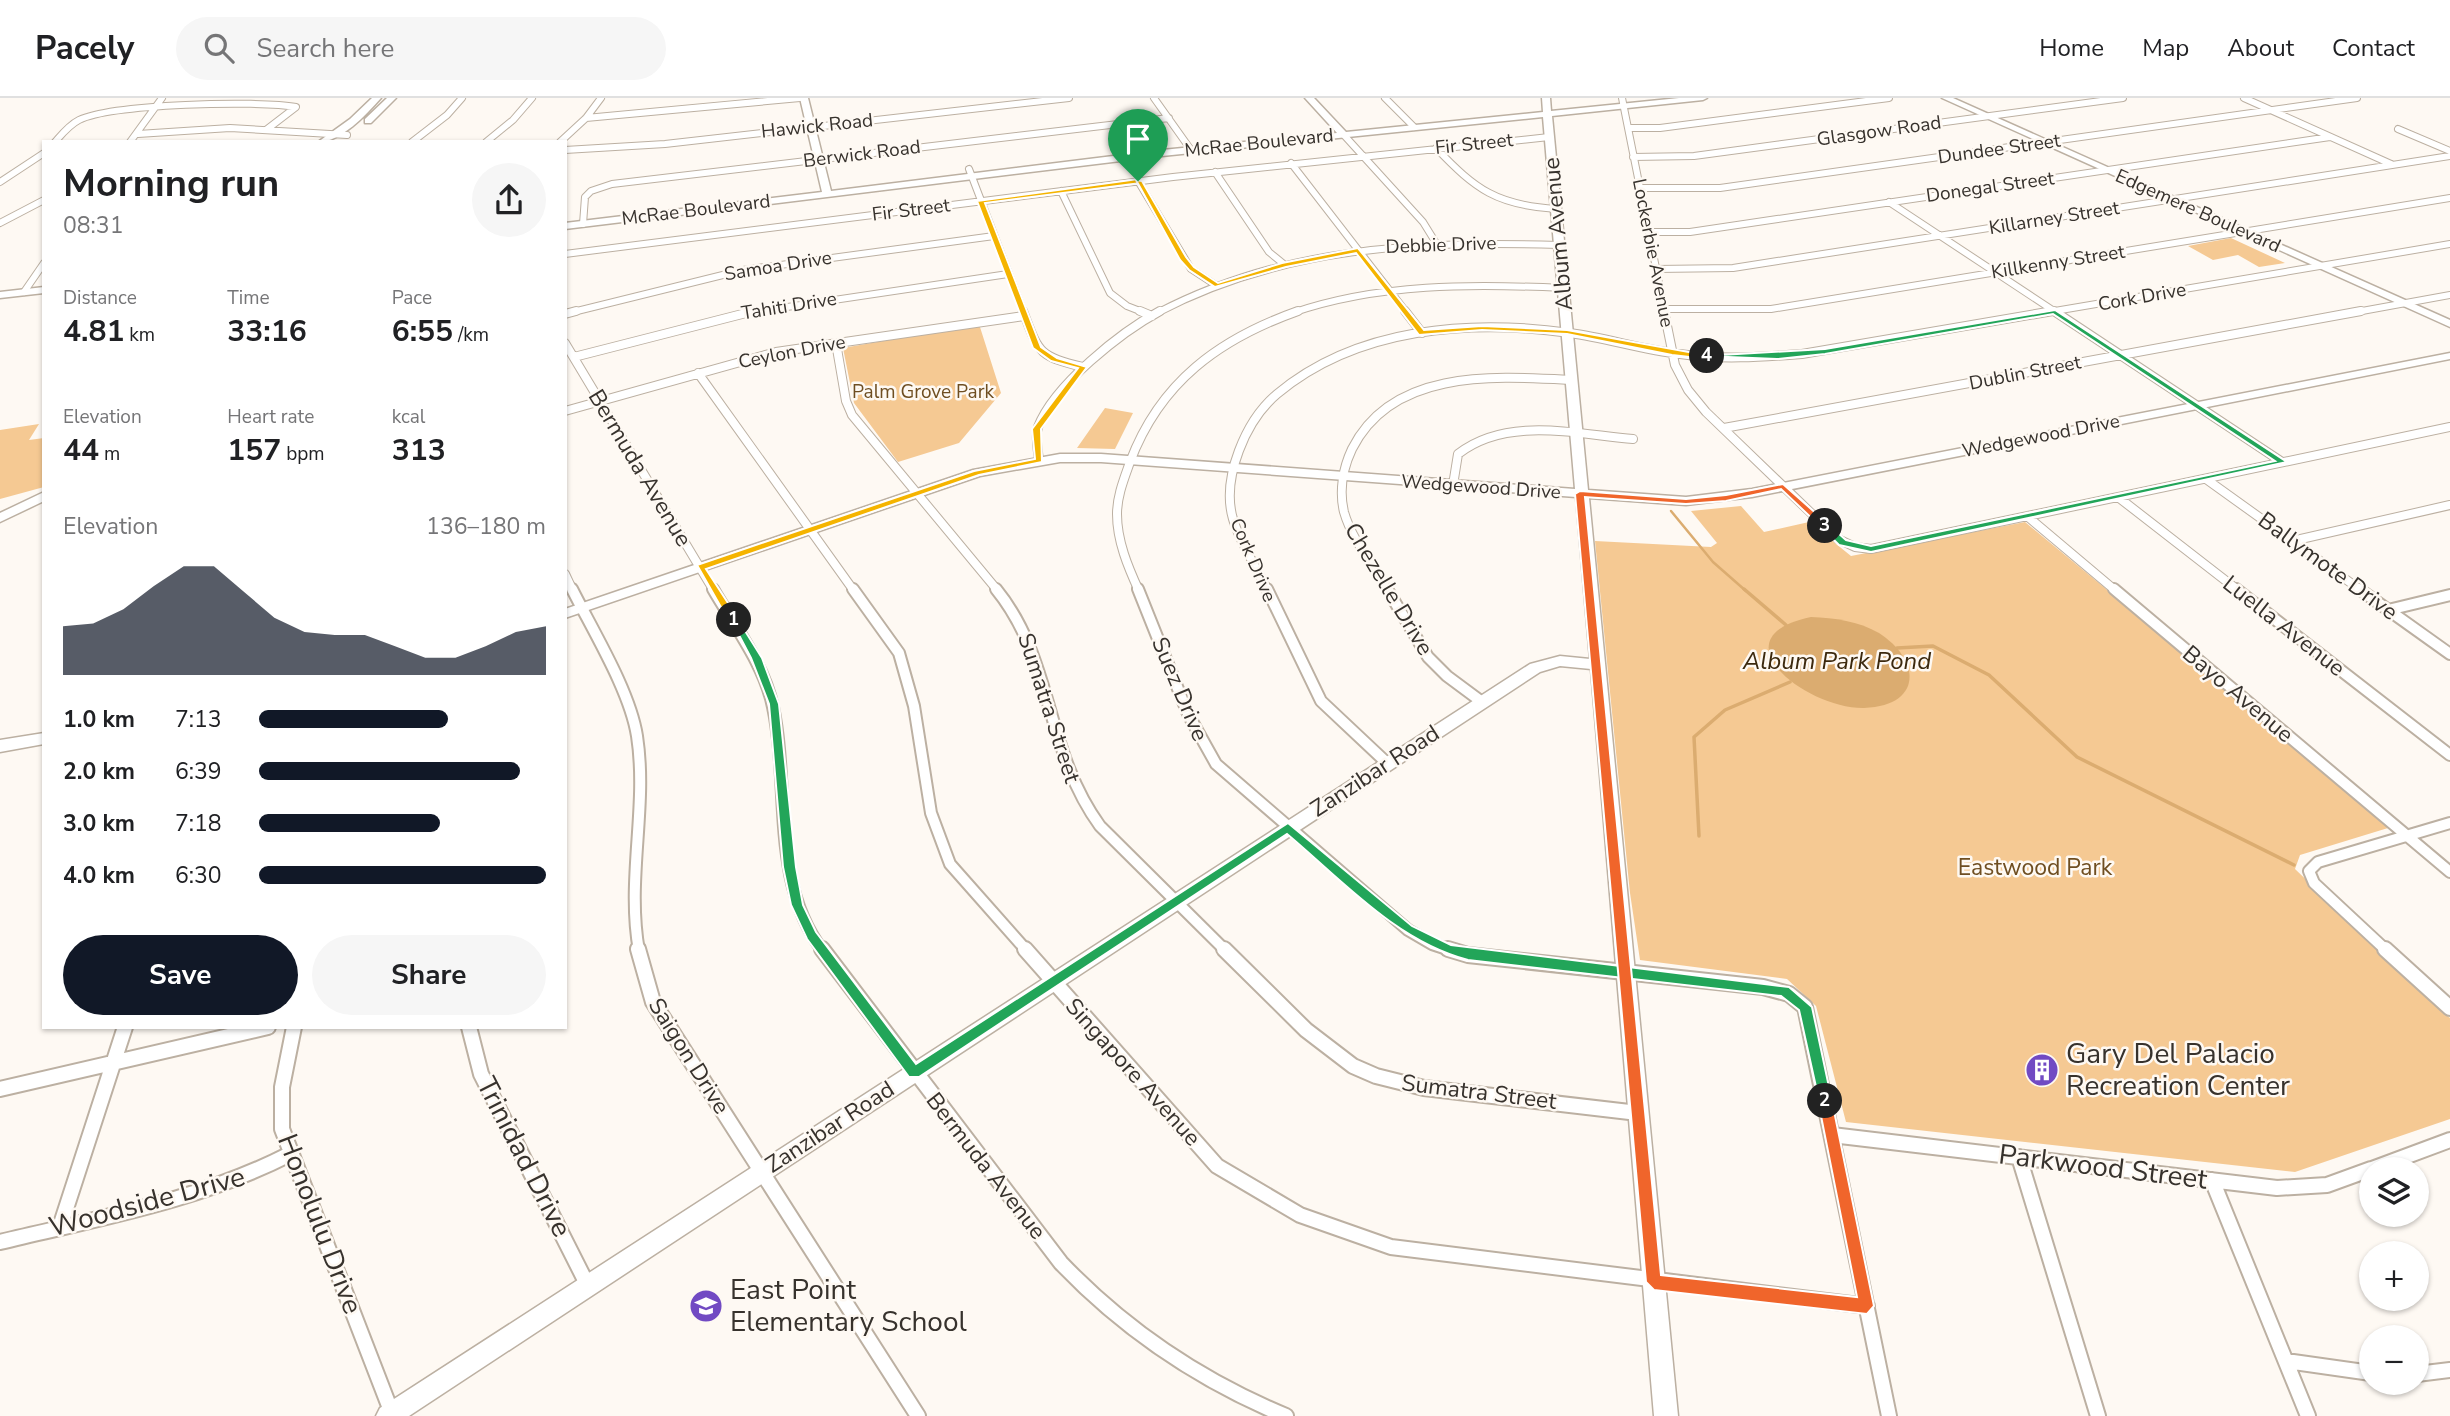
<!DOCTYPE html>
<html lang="en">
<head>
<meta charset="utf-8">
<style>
	:root { --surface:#fff; --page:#f6f6f6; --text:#202124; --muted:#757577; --line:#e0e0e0; --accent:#111827 }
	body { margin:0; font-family:"Nunito Sans",sans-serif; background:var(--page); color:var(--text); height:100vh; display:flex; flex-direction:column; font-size:26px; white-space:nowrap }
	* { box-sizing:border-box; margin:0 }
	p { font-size:23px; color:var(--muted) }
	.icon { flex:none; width:38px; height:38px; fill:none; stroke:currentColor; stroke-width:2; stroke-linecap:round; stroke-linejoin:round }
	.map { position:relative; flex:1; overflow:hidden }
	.drawer { position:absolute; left:42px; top:42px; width:525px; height:889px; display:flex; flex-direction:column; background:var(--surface); border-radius:0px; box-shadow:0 2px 5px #0004 }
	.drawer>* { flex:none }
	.fabs { position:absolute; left:2359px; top:1059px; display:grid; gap:14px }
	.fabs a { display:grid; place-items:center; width:70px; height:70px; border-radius:50%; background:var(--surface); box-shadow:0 2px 5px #0004; font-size:35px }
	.pin { position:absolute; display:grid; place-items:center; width:60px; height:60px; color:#fff; margin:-72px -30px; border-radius:50% 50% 50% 0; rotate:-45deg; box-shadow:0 0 7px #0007 }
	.pin .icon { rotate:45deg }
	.km { position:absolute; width:35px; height:35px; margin:-18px; border-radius:50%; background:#222; color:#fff; font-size:19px; line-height:35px; text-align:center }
	.round { display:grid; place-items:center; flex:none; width:74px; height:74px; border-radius:37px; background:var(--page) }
	.head { display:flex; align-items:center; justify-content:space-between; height:119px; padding:0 21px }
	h1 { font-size:38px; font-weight:700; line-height:52px }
	.metrics { display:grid; grid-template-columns:repeat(3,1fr); gap:10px; height:119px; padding:7px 21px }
	.metrics div { display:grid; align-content:center }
	.metrics b { font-size:30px; font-weight:700 }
	.metrics small { font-size:19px; font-weight:400 }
	.metrics p { font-size:19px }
	.chart { height:196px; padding:14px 21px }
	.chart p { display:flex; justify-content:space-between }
	.chart svg { width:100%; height:126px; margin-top:7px; fill:var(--accent); opacity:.7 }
	.primary-button { display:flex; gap:14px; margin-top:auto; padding:14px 21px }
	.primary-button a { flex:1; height:80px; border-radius:42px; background:var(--accent); color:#fff; font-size:28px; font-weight:700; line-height:80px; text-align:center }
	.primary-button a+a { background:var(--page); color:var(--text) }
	ul { padding:0 21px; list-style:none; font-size:23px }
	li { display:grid; grid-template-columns:112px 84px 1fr; align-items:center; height:52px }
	li i { height:18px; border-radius:9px; background:var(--accent) }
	header { display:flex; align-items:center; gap:42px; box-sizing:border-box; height:98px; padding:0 35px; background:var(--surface); border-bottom:2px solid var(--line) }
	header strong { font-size:33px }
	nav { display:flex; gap:38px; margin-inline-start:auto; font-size:24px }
	.search { width:490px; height:63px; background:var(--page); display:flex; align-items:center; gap:18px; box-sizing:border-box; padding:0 24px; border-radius:38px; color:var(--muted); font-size:26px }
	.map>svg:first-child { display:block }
	.green { fill:#f5c993 }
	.water { fill:#dbac70 }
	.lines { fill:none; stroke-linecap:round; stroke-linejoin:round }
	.stream-far1 { stroke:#dbac70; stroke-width:2.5 }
	.stream { stroke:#dbac70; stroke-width:3.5 }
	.street-far3-casing { stroke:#bcb0a2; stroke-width:8 }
	.street-far2-casing { stroke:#bcb0a2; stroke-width:10 }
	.street-far1-casing { stroke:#bcb0a2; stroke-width:14 }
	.street-casing { stroke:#bcb0a2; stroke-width:18 }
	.secondary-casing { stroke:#bcb0a2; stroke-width:3 }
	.street-far3 { stroke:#fff; stroke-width:6 }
	.street-far2 { stroke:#fff; stroke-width:8 }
	.street-far1 { stroke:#fff; stroke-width:10 }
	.street { stroke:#fff; stroke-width:14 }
	.secondary { fill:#fff; fill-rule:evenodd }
	.split-1 { fill:#f5b400; stroke:#fff; stroke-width:2 }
	.split-2 { fill:#22a559; stroke:#fff; stroke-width:2 }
	.split-3 { fill:#f0652b; stroke:#fff; stroke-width:2 }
	.split-4 { fill:#22a559; stroke:#fff; stroke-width:2 }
	.split-5 { fill:#f5b400; stroke:#fff; stroke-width:2 }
	.labels { text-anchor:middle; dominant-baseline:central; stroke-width:5; stroke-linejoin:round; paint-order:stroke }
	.far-street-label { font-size:19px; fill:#37322d; stroke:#fef9f3 }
	.far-park-label { font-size:19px; fill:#6f4e21; stroke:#fef9f3 }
	.street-label { font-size:23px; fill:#37322d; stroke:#fef9f3 }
	.park-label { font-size:23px; fill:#6f4e21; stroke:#fef9f3 }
	.water-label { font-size:24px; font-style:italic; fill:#3c290e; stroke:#fef9f3 }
	.near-poi-label { font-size:28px; fill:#37322d; stroke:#fef9f3; text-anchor:start }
	.near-street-label { font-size:28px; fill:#37322d; stroke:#fef9f3 }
</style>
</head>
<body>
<header>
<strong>Pacely</strong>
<div class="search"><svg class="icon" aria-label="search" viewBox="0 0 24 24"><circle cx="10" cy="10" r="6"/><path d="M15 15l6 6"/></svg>Search here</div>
<nav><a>Home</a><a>Map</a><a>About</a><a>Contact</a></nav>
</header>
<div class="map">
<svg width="2450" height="1318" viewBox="0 0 2450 1318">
	<rect width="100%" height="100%" fill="#fef9f3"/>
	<path class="green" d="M 2231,140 L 2285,165 L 2259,169 L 2238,157 L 2213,162 L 2188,148 Z
		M 979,226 L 1001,295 L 959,345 L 898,364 L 854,305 L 843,250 Z
		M 1105,310 L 1133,315 L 1115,351 L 1077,350 Z
		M 39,326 L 29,342 L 44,340 L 44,389 L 0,401 L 0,332 Z
		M 1741,408 L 1764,434 L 1809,424 L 1851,458 L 2025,424 L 2285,639 L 2388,730 L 2300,757 L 2295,771 L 2450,920 L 2450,1021 L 2295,1074 L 1846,1024 L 1816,908 L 1787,881 L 1640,862 L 1630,795 L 1595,443 L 1711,449 L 1717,445 L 1691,413 Z"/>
	<path class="water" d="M 1811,519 C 1835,520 1858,523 1879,535 C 1922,563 1922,608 1864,610 C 1806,611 1714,539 1811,519 Z"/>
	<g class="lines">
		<path class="stream-far1" d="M 1671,413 L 1713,464 L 1746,493"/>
		<path class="stream" d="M 1744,491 L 1786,527
			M 1897,550 L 1933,548 L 1989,577 L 2077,659 L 2294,767
			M 1699,738 L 1694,639 L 1725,612 L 1790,584"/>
		<defs>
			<path id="street-far3" d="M 1154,0 L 1191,52
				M 1385,0 L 1414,29
				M 1622,0 L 1665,215
				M 2244,0 L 2391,66
				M 586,20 L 800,0
				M 1628,30 L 1660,30 L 1889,0
				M 2398,31 L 2450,53
				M 138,36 L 230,30 L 347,37
				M 1343,36 L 1423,124 L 1436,145
				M 55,44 C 62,36 69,27 79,22 C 112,6 258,2 296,9 L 266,32
				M 130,44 L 162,0
				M 412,44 L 447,17 L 462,0
				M 486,44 L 513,22 L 532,0
				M 560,44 L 586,20 L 601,0
				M 1436,50 C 1476,92 1497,107 1556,111
				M 565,52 L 665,46 L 1069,0
				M 1633,59 L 1694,58 L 2123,0
				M 1291,65 L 1407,215
				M 969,71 L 1024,215
				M 1215,74 L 1269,154 L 1285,167
				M 1138,83 L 1191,171 L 1217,188
				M 0,84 L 44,55
				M 1640,90 L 1720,90 L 2357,0
				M 1061,93 L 1110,195 L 1127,208 L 1145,215
				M 1889,104 L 2057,215
				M 0,125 L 44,102
				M 583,126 L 585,99 L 591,93 L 612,86 L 1169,20
				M 1649,134 L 1690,134 L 2330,39
				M 565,156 L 1173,79 L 1549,39
				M 1656,171 L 1733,170 L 2450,58
				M 24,194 L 44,165
				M 1665,211 L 1771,211 L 2450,100
				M 569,215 L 743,172 L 994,138
				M 747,215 L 1008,176
				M 1157,215 C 1285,148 1417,143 1559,147
				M 1292,215 C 1379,185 1472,186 1563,190
				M 2043,215 L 2450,146
				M 2351,215 L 2450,197"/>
			<path id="street-far2" d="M 1023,213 C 1039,255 1038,258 1083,269
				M 1140,213 L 1152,218
				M 1405,213 L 1422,235
				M 1664,213 L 1675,267 L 1688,292 L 1706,314 L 1838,441 L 1855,449 L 1871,451 L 2450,329
				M 2054,213 L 2282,364
				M 565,216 L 576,213
				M 565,245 L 714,493
				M 836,245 L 846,303 L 852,317 L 998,493
				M 574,259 L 754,213
				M 698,275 L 854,493
				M 565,313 L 776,254 L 1024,218
				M 1724,330 L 2361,213
				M 1039,362 C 1038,353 1035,338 1038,329 C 1054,287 1121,234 1160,213
				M 2206,381 L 2362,493
				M 1453,387 L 1458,356 C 1507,318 1575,336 1633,341
				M 2118,399 L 2239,493
				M 2027,418 L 2116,493
				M 2292,443 L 2450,407
				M 565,476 L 573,493
				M 1139,493 C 1128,469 1117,443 1117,416 C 1117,398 1124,381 1130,364 C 1160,284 1219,241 1298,213
				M 1268,493 C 1257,470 1240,445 1233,421 C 1221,380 1246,322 1277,296 C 1357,229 1471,221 1570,235 C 1607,240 1643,252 1680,256 C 1720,262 1761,259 1802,256 L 2053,213
				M 1388,493 C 1373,467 1352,442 1344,414 C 1339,393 1343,370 1352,351 C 1392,271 1493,278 1571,282"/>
			<path id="street-far1" d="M 572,491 C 593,533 630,593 637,638 C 648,709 626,781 639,853
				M 713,491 C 735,529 764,566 773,609 C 790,689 770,784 823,853
				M 853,491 L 899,555 L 914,608 L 931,715 L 950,766 L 1027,853
				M 996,491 C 1054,562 1044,651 1100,728 L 1226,853
				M 1138,491 L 1188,616 L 1216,666 L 1408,832 L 1432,846 L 1453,853
				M 1267,491 L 1321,603 L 1388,666
				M 1387,491 L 1428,559 L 1447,578 L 1482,604
				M 2114,491 L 2450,774
				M 2236,491 L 2450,657
				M 2359,491 L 2450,556
				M 2388,512 L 2450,497
				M 2387,853 L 2314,785 L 2309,773 L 2318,764 L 2450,725"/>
			<path id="street" d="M 638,851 L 653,904 L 918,1318
				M 822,851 L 1061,1165 C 1126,1233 1199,1282 1286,1318
				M 1025,851 L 1217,1068 L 1300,1117 L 1391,1149 L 1867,1208
				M 1224,851 L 1306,932 L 1353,968 L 1376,978 L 1424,990 L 1638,1015
				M 1448,851 L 1468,857 L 1763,889 L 1789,896 L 1805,909 L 1889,1318
				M 2385,851 L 2450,910
				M 294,929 L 282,989 L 282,1031 L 393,1318
				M 469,929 L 481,976 L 587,1186
				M 0,991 L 268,929
				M 1832,1037 L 2277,1090 L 2327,1087 L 2371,1071
				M 2019,1059 L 2098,1318
				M 2372,1071 L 2450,1042
				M 2212,1082 L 2308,1318
				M 60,1129 L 125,929
				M 0,1144 C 99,1120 198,1103 290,1056
				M 2286,1263 L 2371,1275
				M 2417,1276 L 2450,1272"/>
			<path id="secondary" d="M 372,0 L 381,0 C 366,17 341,44 318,44 L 350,21 Z
				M 387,0 L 396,0 L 371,25 L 365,25 L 365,21 Z
				M 800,0 L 808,0 L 831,93 L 1162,52 L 1337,35 L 1305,0 L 1314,0 L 1346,34 L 1543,14 L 1542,0 L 1550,0 L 1551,13 L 1679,0 L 1707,0 L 1703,2 L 1552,18 L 1588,392 L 1686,399 L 1752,391 L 2450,255 L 2450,261 L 1752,399 L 1686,407 L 1589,400 L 1678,1318 L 1654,1318 L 1591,571 L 1560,568 L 1540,574 L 409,1318 L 376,1318 L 380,1310 L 1530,566 L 1560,558 L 1590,561 L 1576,399 L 1101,364 L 1060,364 L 980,378 L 565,520 L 565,511 L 973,372 L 1060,356 L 1101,356 L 1575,391 L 1543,19 L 1162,58 L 565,131 L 565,125 L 822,94 Z
				M 1942,0 L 1953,0 L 2450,222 L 2450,229 Z
				M 44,189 L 44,195 L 0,200 L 0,194 Z
				M 44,394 L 44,403 L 0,424 L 0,415 Z
				M 44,635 L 44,646 L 0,654 L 0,642 Z"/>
		</defs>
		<use href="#street-far3" class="street-far3-casing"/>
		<use href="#street-far2" class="street-far2-casing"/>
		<use href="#street-far1" class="street-far1-casing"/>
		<use href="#street" class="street-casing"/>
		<use href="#secondary" class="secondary-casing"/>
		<use href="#street-far3" class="street-far3"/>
		<use href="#street-far2" class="street-far2"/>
		<use href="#street-far1" class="street-far1"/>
		<use href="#street" class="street"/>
		<use href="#secondary" class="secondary"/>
	</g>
	<path class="split-1" d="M 1138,81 L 1141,85 L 985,105 L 1041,249 L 1057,260 L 1087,269 L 1041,331 L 1042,364 L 979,377 L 706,471 L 739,522 L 730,525 L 697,467 L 974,373 L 1035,361 L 1032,331 L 1078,270 L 1051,263 L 1033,250 L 977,103 Z"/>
	<path class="split-2" d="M 730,520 L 737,520 L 762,560 L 779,606 L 796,769 L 803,807 L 816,834 L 916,966 L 1288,725 L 1412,828 L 1451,847 L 1789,889 L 1812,909 L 1832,1003 L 1825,1009 L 1820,1007 L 1799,912 L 1781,898 L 1468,862 C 1396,843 1343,783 1287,736 L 919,979 L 909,979 L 807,841 L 791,807 L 783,769 L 769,606 L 751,560 Z"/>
	<path class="split-3" d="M 1783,386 L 1828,426 L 1828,430 L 1822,430 L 1781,391 L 1726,403 L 1686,406 L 1585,399 L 1661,1177 L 1857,1199 L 1818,1003 L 1825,997 L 1832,1003 L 1874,1208 L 1867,1216 L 1654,1192 L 1646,1184 L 1575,396 L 1580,393 L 1686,401 L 1726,397 Z"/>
	<path class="split-4" d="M 2055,212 L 2287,364 L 1871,454 L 1839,447 L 1820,428 L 1828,426 L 1846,442 L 1871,448 L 2275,363 L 2053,216 L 1825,256 L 1777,261 L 1703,258 L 1825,251 Z"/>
	<path class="split-5" d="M 1136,82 L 1142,83 L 1186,159 L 1194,169 L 1218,185 L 1282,165 L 1358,150 L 1424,232 L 1482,228 L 1567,232 L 1711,258 L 1707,261 L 1672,257 L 1567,236 L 1482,232 L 1419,237 L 1356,155 L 1286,169 L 1215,189 L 1189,172 L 1180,162 Z"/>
	<defs>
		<symbol id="building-disc" viewBox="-11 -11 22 22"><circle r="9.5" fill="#714ac3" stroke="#fef9f3"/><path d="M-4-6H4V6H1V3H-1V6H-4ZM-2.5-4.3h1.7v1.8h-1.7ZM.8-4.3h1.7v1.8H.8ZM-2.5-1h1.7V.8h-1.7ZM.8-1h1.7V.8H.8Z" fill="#fff"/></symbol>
		<symbol id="school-disc" viewBox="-11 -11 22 22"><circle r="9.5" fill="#714ac3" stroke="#fef9f3"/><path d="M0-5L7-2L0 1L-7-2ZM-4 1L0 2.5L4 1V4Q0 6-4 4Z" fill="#fff"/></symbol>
	</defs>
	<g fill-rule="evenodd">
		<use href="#building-disc" x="2023" y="953" width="38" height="38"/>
		<use href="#school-disc" x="687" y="1189" width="38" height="38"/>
	</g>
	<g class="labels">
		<g class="far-street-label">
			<text transform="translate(817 28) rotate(-6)">Hawick Road</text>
			<text transform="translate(1879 33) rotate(-8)">Glasgow Road</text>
			<text transform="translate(1259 45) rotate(-6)">McRae Boulevard</text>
			<text transform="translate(1474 46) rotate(-6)">Fir Street</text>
			<text transform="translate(1999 51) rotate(-8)">Dundee Street</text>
			<text transform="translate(862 56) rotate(-7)">Berwick Road</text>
			<text transform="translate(1990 89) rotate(-8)">Donegal Street</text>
			<text transform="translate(696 112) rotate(-7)">McRae Boulevard</text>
			<text transform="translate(911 112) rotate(-7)">Fir Street</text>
			<text transform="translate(2198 113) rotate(24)">Edgemere Boulevard</text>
			<text transform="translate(2054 120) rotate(-9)">Killarney Street</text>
			<text transform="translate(1441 147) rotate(-2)">Debbie Drive</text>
			<text transform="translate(1653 155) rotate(79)">Lockerbie Avenue</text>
			<text transform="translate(2058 164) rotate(-9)">Killkenny Street</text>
			<text transform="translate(778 168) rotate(-9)">Samoa Drive</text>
			<text transform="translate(2142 199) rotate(-10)">Cork Drive</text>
			<text transform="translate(789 208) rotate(-9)">Tahiti Drive</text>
			<text transform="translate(792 254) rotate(-11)">Ceylon Drive</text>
			<text transform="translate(2025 275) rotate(-11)">Dublin Street</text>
			<text transform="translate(2041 338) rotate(-11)">Wedgewood Drive</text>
			<text transform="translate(1481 389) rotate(4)">Wedgewood Drive</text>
			<text transform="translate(1253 462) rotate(67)">Cork Drive</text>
		</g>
		<g class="far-park-label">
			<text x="923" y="294">Palm Grove Park</text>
		</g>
		<g class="street-label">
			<text transform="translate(1558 136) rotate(-95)">Album Avenue</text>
			<text transform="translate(640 370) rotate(59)">Bermuda Avenue</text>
			<text transform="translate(2328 468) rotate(36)">Ballymote Drive</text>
			<text transform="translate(1389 491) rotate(59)">Chezelle Drive</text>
			<text transform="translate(2284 528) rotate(38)">Luella Avenue</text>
			<text transform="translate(1180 591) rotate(67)">Suez Drive</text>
			<text transform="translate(2238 596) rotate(40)">Bayo Avenue</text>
			<text transform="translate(1049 610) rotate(72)">Sumatra Street</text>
			<text transform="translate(1375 673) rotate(-33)">Zanzibar Road</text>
			<text transform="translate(689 958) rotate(58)">Saigon Drive</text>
			<text transform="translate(1133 974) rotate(48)">Singapore Avenue</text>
			<text transform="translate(1479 994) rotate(7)">Sumatra Street</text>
			<text transform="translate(830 1029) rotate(-33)">Zanzibar Road</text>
			<text transform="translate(986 1068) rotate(52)">Bermuda Avenue</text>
		</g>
		<g class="park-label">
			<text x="2035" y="769">Eastwood Park</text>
		</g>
		<g class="water-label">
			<text x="1837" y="563">Album Park Pond</text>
		</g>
		<g class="near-poi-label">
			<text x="2066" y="956">Gary Del Palacio<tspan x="2066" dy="32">Recreation Center</tspan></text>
			<text x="730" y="1192">East Point<tspan x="730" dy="32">Elementary School</tspan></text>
		</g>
		<g class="near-street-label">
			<text transform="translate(524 1059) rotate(63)">Trinidad Drive</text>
			<text transform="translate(2103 1069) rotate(7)">Parkwood Street</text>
			<text transform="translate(147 1104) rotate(-15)">Woodside Drive</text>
			<text transform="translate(320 1126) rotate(69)">Honolulu Drive</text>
		</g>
	</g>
</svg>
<div class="fabs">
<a><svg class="icon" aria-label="layers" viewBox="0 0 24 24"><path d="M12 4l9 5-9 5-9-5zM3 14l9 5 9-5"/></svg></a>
<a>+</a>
<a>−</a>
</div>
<div class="pin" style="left:1138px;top:83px;background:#1e9e55"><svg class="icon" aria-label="arrive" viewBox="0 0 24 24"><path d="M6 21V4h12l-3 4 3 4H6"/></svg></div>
<b class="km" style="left:734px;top:522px">1</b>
<b class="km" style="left:1825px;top:1003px">2</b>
<b class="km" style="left:1825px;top:428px">3</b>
<b class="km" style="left:1707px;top:258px">4</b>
<section class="drawer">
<div class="head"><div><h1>Morning run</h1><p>08:31</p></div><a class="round"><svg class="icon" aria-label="share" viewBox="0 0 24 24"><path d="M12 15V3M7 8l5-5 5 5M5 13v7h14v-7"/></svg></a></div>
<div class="metrics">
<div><p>Distance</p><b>4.81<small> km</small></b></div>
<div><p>Time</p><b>33:16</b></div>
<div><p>Pace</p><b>6:55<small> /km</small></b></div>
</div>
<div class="metrics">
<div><p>Elevation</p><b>44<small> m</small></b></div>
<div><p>Heart rate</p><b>157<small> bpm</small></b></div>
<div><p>kcal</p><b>313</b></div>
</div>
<div class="chart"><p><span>Elevation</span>136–180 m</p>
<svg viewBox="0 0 160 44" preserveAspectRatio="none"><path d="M0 44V27L10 26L20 21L30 13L40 6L50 6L60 15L70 24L80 29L90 30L100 30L110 34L120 38L130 38L140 34L150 29L160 27V44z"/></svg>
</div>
<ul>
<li><b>1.0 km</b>7:13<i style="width:66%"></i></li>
<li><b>2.0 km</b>6:39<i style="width:91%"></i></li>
<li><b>3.0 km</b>7:18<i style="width:63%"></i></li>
<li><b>4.0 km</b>6:30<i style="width:100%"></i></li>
</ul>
<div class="primary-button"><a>Save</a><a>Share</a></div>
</section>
</div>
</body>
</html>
